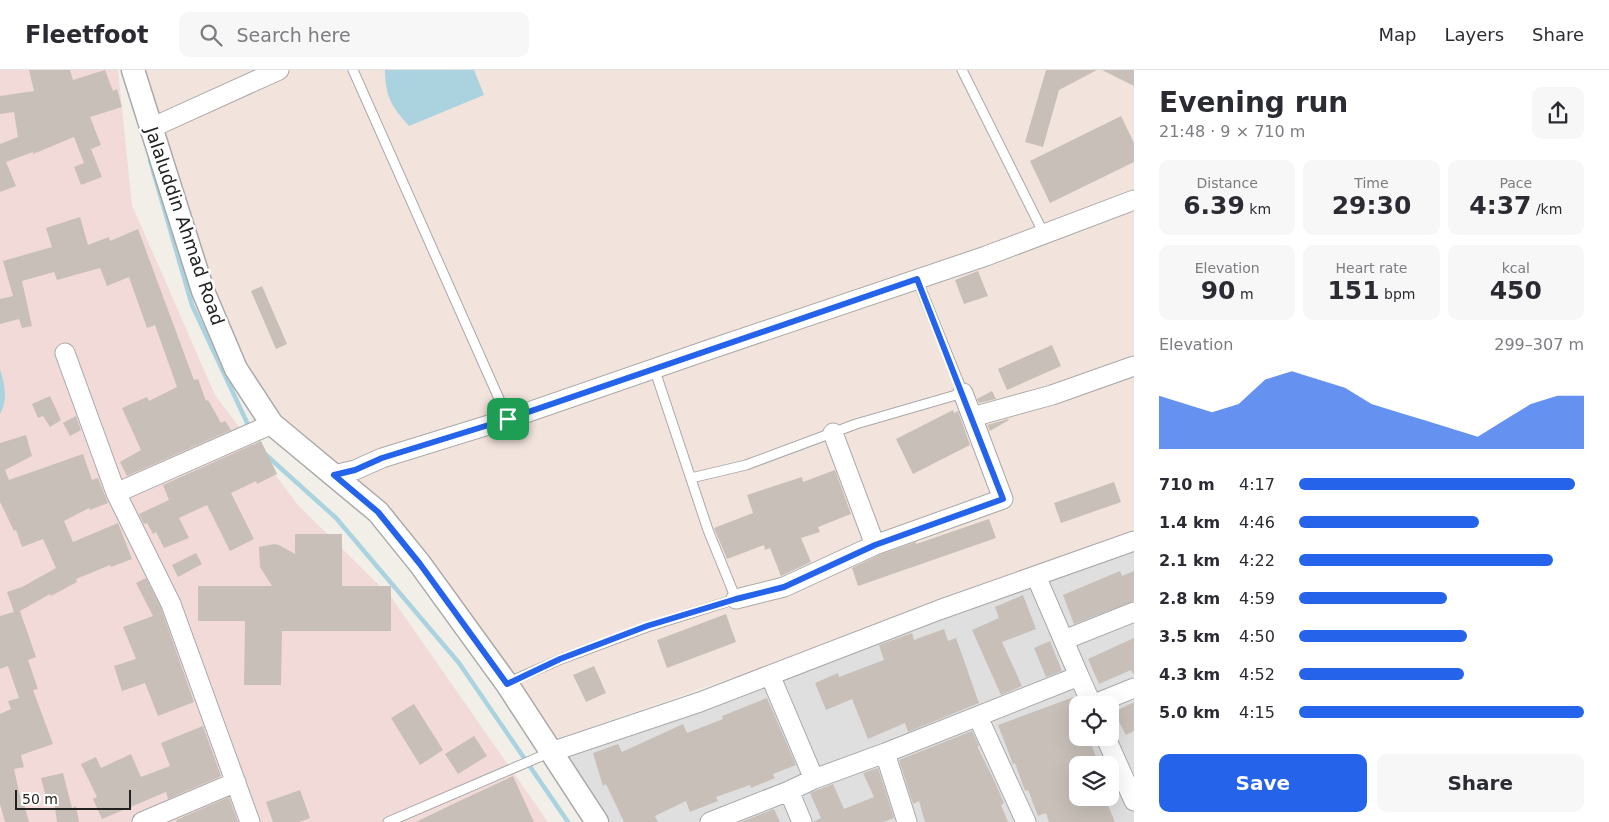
<!DOCTYPE html>
<html lang="en">
<head>
<meta charset="utf-8">
<style>
	:root { --surface:#fff; --page:#f7f7f7; --text:#2b2b33; --muted:#7c7c81; --line:#e1e1e2; --accent:#2563eb }
	body { margin:0; font-family:"DejaVu Sans",sans-serif; background:var(--page); color:var(--text); height:100vh; display:flex; flex-direction:column; font-size:19px; white-space:nowrap }
	* { box-sizing:border-box; margin:0 }
	p { font-size:16px; color:var(--muted) }
	.icon { flex:none; width:28px; height:28px; fill:none; stroke:currentColor; stroke-width:2; stroke-linecap:round; stroke-linejoin:round }
	.map { position:relative; flex:1; overflow:hidden }
	.side { display:flex; flex-direction:column; background:var(--surface); width:475px }
	.side>* { flex:none }
	.buttons { position:absolute; left:1069px; top:626px; display:grid; gap:10px }
	.buttons a { display:grid; place-items:center; width:50px; height:50px; border-radius:10px; background:var(--surface); box-shadow:0 5px 20px #0002; font-size:25px }
	.scale { position:absolute; left:15px; bottom:12px; width:116px; box-sizing:border-box; padding-left:5px; border:2px solid #222; border-top:0; font-size:14px; line-height:18px; white-space:nowrap; color:#222; -webkit-text-stroke:4px #fff; paint-order:stroke }
	.pin { position:absolute; display:grid; place-items:center; width:42px; height:42px; color:#fff; margin:-21px; border-radius:10px; box-shadow:0 2px 8px #0006 }
	.round { display:grid; place-items:center; flex:none; width:52px; height:52px; border-radius:10px; background:var(--page) }
	.head { display:flex; align-items:center; justify-content:space-between; height:85px; padding:0 25px }
	h1 { font-size:28px; font-weight:800; line-height:38px }
	.figures { display:grid; grid-template-columns:repeat(3,1fr); gap:8px; height:85px; padding:5px 25px }
	.figures div { display:grid; align-content:center; border-radius:10px; background:var(--page); text-align:center }
	.figures b { font-size:25px; font-weight:800 }
	.figures small { font-size:14px; font-weight:400 }
	.figures p { font-size:14px }
	.chart { height:140px; padding:10px 25px }
	.chart p { display:flex; justify-content:space-between }
	.chart svg { width:100%; height:90px; margin-top:5px; fill:var(--accent); opacity:.7 }
	.button { display:flex; gap:10px; margin-top:auto; padding:10px 25px }
	.button a { flex:1; height:58px; border-radius:10px; background:var(--accent); color:#fff; font-size:20px; font-weight:800; line-height:58px; text-align:center }
	.button a+a { background:var(--page); color:var(--text) }
	ul { padding:0 25px; list-style:none; font-size:16px }
	li { display:grid; grid-template-columns:80px 60px 1fr; align-items:center; height:38px }
	li i { height:12px; border-radius:6px; background:var(--accent) }
	header { display:flex; align-items:center; gap:30px; box-sizing:border-box; height:70px; padding:0 25px; background:var(--surface); border-bottom:1px solid var(--line) }
	header strong { font-size:24px }
	nav { display:flex; gap:28px; margin-inline-start:auto; font-size:18px }
	.search { width:350px; height:45px; background:var(--page); display:flex; align-items:center; gap:12px; box-sizing:border-box; padding:0 18px; border-radius:10px; color:var(--muted); font-size:19px }
	main { display:flex; flex:1; min-height:0 }
	.map>svg:first-child { display:block }
	.residential { fill:#e0dfdf; fill-rule:evenodd }
	.commercial { fill:#f2dad9 }
	.military { fill:#f3e3dd }
	.water { fill:#aad3df }
	.lines { fill:none; stroke-linecap:round; stroke-linejoin:round }
	.stream { stroke:#aad3df; stroke-width:4.5 }
	.building { fill:#c7bfb8 }
	.service-casing { stroke:#a9a9a9; stroke-width:11 }
	.minor-casing { stroke:#a9a9a9; stroke-width:21 }
	.tertiary-casing { stroke:#a9a9a9; stroke-width:25 }
	.service { stroke:#fff; stroke-width:9 }
	.minor { stroke:#fff; stroke-width:19 }
	.tertiary { stroke:#fff; stroke-width:22 }
	.route-casing { stroke:#fff; stroke-width:10 }
	.route { stroke:#2563eb; stroke-width:6 }
	.labels { text-anchor:middle; dominant-baseline:central; stroke-width:5; stroke-linejoin:round; paint-order:stroke }
	.street-label { font-size:18px; fill:#222; stroke:#fff }
</style>
</head>
<body>
<header>
<strong>Fleetfoot</strong>
<div class="search"><svg class="icon" aria-label="search" viewBox="0 0 24 24"><circle cx="10" cy="10" r="6"/><path d="M15 15l6 6"/></svg>Search here</div>
<nav><a>Map</a><a>Layers</a><a>Share</a></nav>
</header>
<main>
<div class="map">
<svg width="1134" height="752" viewBox="0 0 1134 752">
	<rect width="100%" height="100%" fill="#f2efe9"/>
	<path class="residential" d="M 1134,479 L 1134,752 L 610,752 L 564,683 ZM 1078,635 L 1110,635 L 1110,668 L 1078,668 ZM 1078,695 L 1110,695 L 1110,728 L 1078,728 Z"/>
	<path class="commercial" d="M 0,0 L 118,0 L 132,135 L 215,325 L 298,435 L 391,527 L 548,752 L 0,752 Z"/>
	<path class="military" d="M 139,0 L 1134,0 L 1134,467 L 546,673 L 378,442 L 236,299 Z"/>
	<path class="water" d="M 385,0 L 474,0 L 484,25 L 409,56 C 392,37 385,27 385,0 Z
		M 0,299 C 5,314 8,330 0,344 Z"/>
	<g class="lines">
		<path class="stream" d="M 150,90 L 192,235 L 250,359
			M 265,384 L 336,448 L 459,593 L 568,752"/>
	</g>
	<path class="building" d="M 29,0 L 70,0 L 73,10 L 105,0 L 113,21 L 117,19 L 122,37 L 90,47 L 101,75 L 91,79 L 102,107 L 81,115 L 74,97 L 84,93 L 74,67 L 33,84 L 33,82 L 6,92 L 16,116 L 0,122 L 0,74 L 18,67 L 14,42 L 0,44 L 0,26 L 34,21 Z
		M 1046,0 L 1097,0 L 1059,20 L 1043,77 L 1025,72 Z
		M 1102,0 L 1134,0 L 1134,16 Z
		M 1121,46 L 1134,73 L 1134,92 L 1050,133 L 1030,91 Z
		M 80,147 L 88,175 L 109,167 L 110,171 L 138,159 L 194,310 L 198,309 L 206,331 L 208,330 L 221,353 L 225,351 L 231,360 L 127,406 L 120,392 L 141,380 L 122,338 L 147,327 L 149,331 L 177,317 L 155,255 L 147,258 L 129,207 L 107,216 L 100,198 L 57,210 L 54,202 L 22,211 L 32,256 L 22,258 L 19,249 L 0,254 L 0,229 L 13,226 L 3,191 L 52,177 L 46,158 Z
		M 978,201 L 988,226 L 964,234 L 955,210 Z
		M 262,216 L 287,274 L 276,279 L 251,221 Z
		M 1052,275 L 1061,296 L 1007,320 L 998,299 Z
		M 992,321 L 996,329 L 979,333 L 977,329 Z
		M 50,326 L 61,350 L 50,357 L 43,346 L 38,348 L 32,334 Z
		M 953,340 L 954,343 L 958,341 L 970,375 L 913,404 L 896,369 Z
		M 76,346 L 81,360 L 70,366 L 63,353 Z
		M 1008,349 L 1009,350 L 990,361 L 987,355 Z
		M 26,365 L 32,386 L 5,400 L 9,410 L 83,384 L 92,410 L 98,408 L 108,433 L 90,440 L 89,438 L 64,451 L 73,472 L 118,453 L 132,489 L 111,497 L 110,495 L 76,509 L 77,512 L 51,526 L 50,524 L 20,541 L 36,587 L 28,590 L 38,619 L 33,620 L 53,674 L 21,685 L 24,697 L 14,699 L 22,735 L 24,734 L 29,752 L 5,752 L 0,734 L 0,644 L 11,639 L 8,631 L 19,628 L 8,596 L 0,599 L 0,546 L 14,542 L 7,522 L 22,517 L 56,498 L 43,469 L 22,477 L 16,460 L 14,461 L 0,432 L 0,373 Z
		M 261,371 L 277,404 L 257,414 L 256,411 L 231,423 L 254,469 L 230,481 L 207,435 L 179,448 L 189,468 L 164,478 L 156,462 L 153,464 L 147,453 L 144,454 L 139,444 L 169,430 L 163,415 Z
		M 835,400 L 851,444 L 818,457 L 820,462 L 801,468 L 811,492 L 781,506 L 770,478 L 765,480 L 764,475 L 727,489 L 714,458 L 753,443 L 747,425 L 802,407 L 803,412 Z
		M 1114,412 L 1121,432 L 1061,453 L 1054,433 Z
		M 989,449 L 996,468 L 858,516 L 852,498 L 879,485 L 916,472 L 916,474 Z
		M 295,464 L 342,464 L 342,516 L 391,516 L 391,561 L 282,561 L 281,615 L 244,615 L 245,551 L 198,551 L 198,516 L 272,516 L 260,497 L 259,477 L 274,474 L 279,475 L 295,484 Z
		M 196,483 L 202,494 L 178,507 L 172,495 Z
		M 1120,501 L 1122,506 L 1134,501 L 1134,531 L 1074,554 L 1063,525 Z
		M 146,508 L 161,538 L 194,632 L 158,646 L 145,613 L 122,621 L 114,596 L 136,589 L 123,557 L 153,546 L 136,513 Z
		M 1023,525 L 1036,559 L 1002,572 L 1022,616 L 1001,625 L 972,560 L 999,548 L 995,537 Z
		M 726,544 L 736,572 L 667,598 L 657,570 Z
		M 944,559 L 948,571 L 956,568 L 979,633 L 908,662 L 905,653 L 868,669 L 852,629 L 826,640 L 815,613 L 838,603 L 839,607 L 884,590 L 879,575 L 912,563 L 914,570 Z
		M 1134,568 L 1134,605 L 1131,600 L 1099,614 L 1088,589 Z
		M 1050,571 L 1062,601 L 1046,607 L 1034,578 Z
		M 594,596 L 606,623 L 586,632 L 573,605 Z
		M 1074,627 L 1078,637 L 1078,668 L 1089,668 L 1099,695 L 1078,695 L 1078,728 L 1105,728 L 1115,752 L 1049,752 L 1046,743 L 1038,746 L 1028,720 L 1025,721 L 1015,693 L 1013,694 L 998,655 Z
		M 767,628 L 796,695 L 773,704 L 775,708 L 751,718 L 750,715 L 716,727 L 718,731 L 690,742 L 686,731 L 655,746 L 658,752 L 624,752 L 606,714 L 603,716 L 593,683 L 618,674 L 622,682 L 683,654 L 687,663 L 723,649 L 722,646 Z
		M 1134,632 L 1134,661 L 1126,665 L 1114,642 Z
		M 414,634 L 443,680 L 420,695 L 391,648 Z
		M 203,656 L 221,706 L 168,729 L 166,722 L 102,749 L 93,729 L 97,727 L 81,694 L 96,687 L 101,698 L 131,684 L 141,707 L 170,696 L 161,673 Z
		M 972,661 L 979,676 L 977,676 L 995,712 L 1004,733 L 1001,735 L 1008,752 L 925,752 L 919,731 L 913,734 L 899,690 Z
		M 474,666 L 487,686 L 458,704 L 445,684 Z
		M 878,698 L 894,748 L 883,752 L 813,752 L 821,748 L 810,723 L 833,714 L 844,739 L 874,727 L 863,703 Z
		M 63,703 L 72,738 L 76,736 L 79,752 L 57,752 L 53,725 L 46,727 L 41,708 Z
		M 513,706 L 534,752 L 416,752 L 453,734 Z
		M 300,720 L 310,748 L 299,752 L 273,752 L 266,732 Z
		M 229,727 L 238,752 L 177,752 L 176,750 Z
		M 774,739 L 780,752 L 741,752 Z"/>
	<g class="lines">
		<defs>
			<path id="service" d="M 353,0 L 508,349
				M 962,0 L 1044,164
				M 691,408 L 746,395 L 856,354 L 963,323 L 917,209
				M 507,613 L 561,589 L 647,557 L 736,529 L 708,460 L 654,298
				M 388,752 L 551,682"/>
			<path id="minor" d="M 151,58 L 279,0
				M 65,283 L 116,423 L 171,534 L 250,752
				M 972,347 L 1052,325 L 1134,296
				M 833,363 L 875,475 L 1003,429 L 963,323
				M 334,405 L 355,400 L 382,388 L 508,349 L 711,279 L 986,186 L 1134,130
				M 116,423 L 272,354
				M 1036,506 L 1079,606
				M 736,529 L 784,517 L 875,475
				M 1064,570 L 1134,542
				M 770,605 L 814,709
				M 978,647 L 1026,752
				M 1106,668 L 1134,731
				M 551,682 L 700,632 L 939,540 L 1134,471
				M 885,683 L 907,752
				M 789,721 L 802,752
				M 142,752 L 236,712
				M 710,752 L 789,721 L 814,709 L 885,683 L 1079,606 L 1092,635 L 1134,618"/>
			<path id="tertiary" d="M 133,0 L 203,221 L 236,299 L 272,354 L 378,442 L 420,494 L 507,614 L 597,752"/>
		</defs>
		<use href="#service" class="service-casing"/>
		<use href="#minor" class="minor-casing"/>
		<use href="#tertiary" class="tertiary-casing"/>
		<use href="#service" class="service"/>
		<use href="#minor" class="minor"/>
		<use href="#tertiary" class="tertiary"/>
	</g>
	<g class="lines">
		<defs>
			<path id="route" d="M 917,209 L 1003,429 L 875,475 L 784,517 L 736,529 L 647,556 L 560,589 L 507,614 L 420,494 L 378,442 L 334,405 L 355,400 L 382,388 L 508,349 Z"/>
		</defs>
		<use href="#route" class="route-casing"/>
		<use href="#route" class="route"/>
	</g>
	<g class="labels">
		<g class="street-label">
			<text transform="translate(185 156) rotate(71)">Jalaluddin Ahmad Road</text>
		</g>
	</g>
</svg>
<div class="buttons">
<a><svg class="icon" aria-label="locate" viewBox="0 0 24 24"><circle cx="12" cy="12" r="6"/><path d="M12 2v4M12 18v4M2 12h4M18 12h4"/></svg></a>
<a><svg class="icon" aria-label="layers" viewBox="0 0 24 24"><path d="M12 4l9 5-9 5-9-5zM3 14l9 5 9-5"/></svg></a>
</div>
<div class="scale">50 m</div>
<div class="pin" style="left:508px;top:349px;background:#1e9e55"><svg class="icon" aria-label="arrive" viewBox="0 0 24 24"><path d="M6 21V4h12l-3 4 3 4H6"/></svg></div>
</div>
<section class="side">
<div class="head"><div><h1>Evening run</h1><p>21:48 · 9 × 710 m</p></div><a class="round"><svg class="icon" aria-label="share" viewBox="0 0 24 24"><path d="M12 15V3M7 8l5-5 5 5M5 13v7h14v-7"/></svg></a></div>
<div class="figures">
<div><p>Distance</p><b>6.39<small> km</small></b></div>
<div><p>Time</p><b>29:30</b></div>
<div><p>Pace</p><b>4:37<small> /km</small></b></div>
</div>
<div class="figures">
<div><p>Elevation</p><b>90<small> m</small></b></div>
<div><p>Heart rate</p><b>151<small> bpm</small></b></div>
<div><p>kcal</p><b>450</b></div>
</div>
<div class="chart"><p><span>Elevation</span>299–307 m</p>
<svg viewBox="0 0 160 44" preserveAspectRatio="none"><path d="M0 44V18L10 22L20 26L30 22L40 10L50 6L60 10L70 14L80 22L90 26L100 30L110 34L120 38L130 30L140 22L150 18L160 18V44z"/></svg>
</div>
<ul>
<li><b>710 m</b>4:17<i style="width:97%"></i></li>
<li><b>1.4 km</b>4:46<i style="width:63%"></i></li>
<li><b>2.1 km</b>4:22<i style="width:89%"></i></li>
<li><b>2.8 km</b>4:59<i style="width:52%"></i></li>
<li><b>3.5 km</b>4:50<i style="width:59%"></i></li>
<li><b>4.3 km</b>4:52<i style="width:58%"></i></li>
<li><b>5.0 km</b>4:15<i style="width:100%"></i></li>
</ul>
<div class="button"><a>Save</a><a>Share</a></div>
</section>
</main>
</body>
</html>
